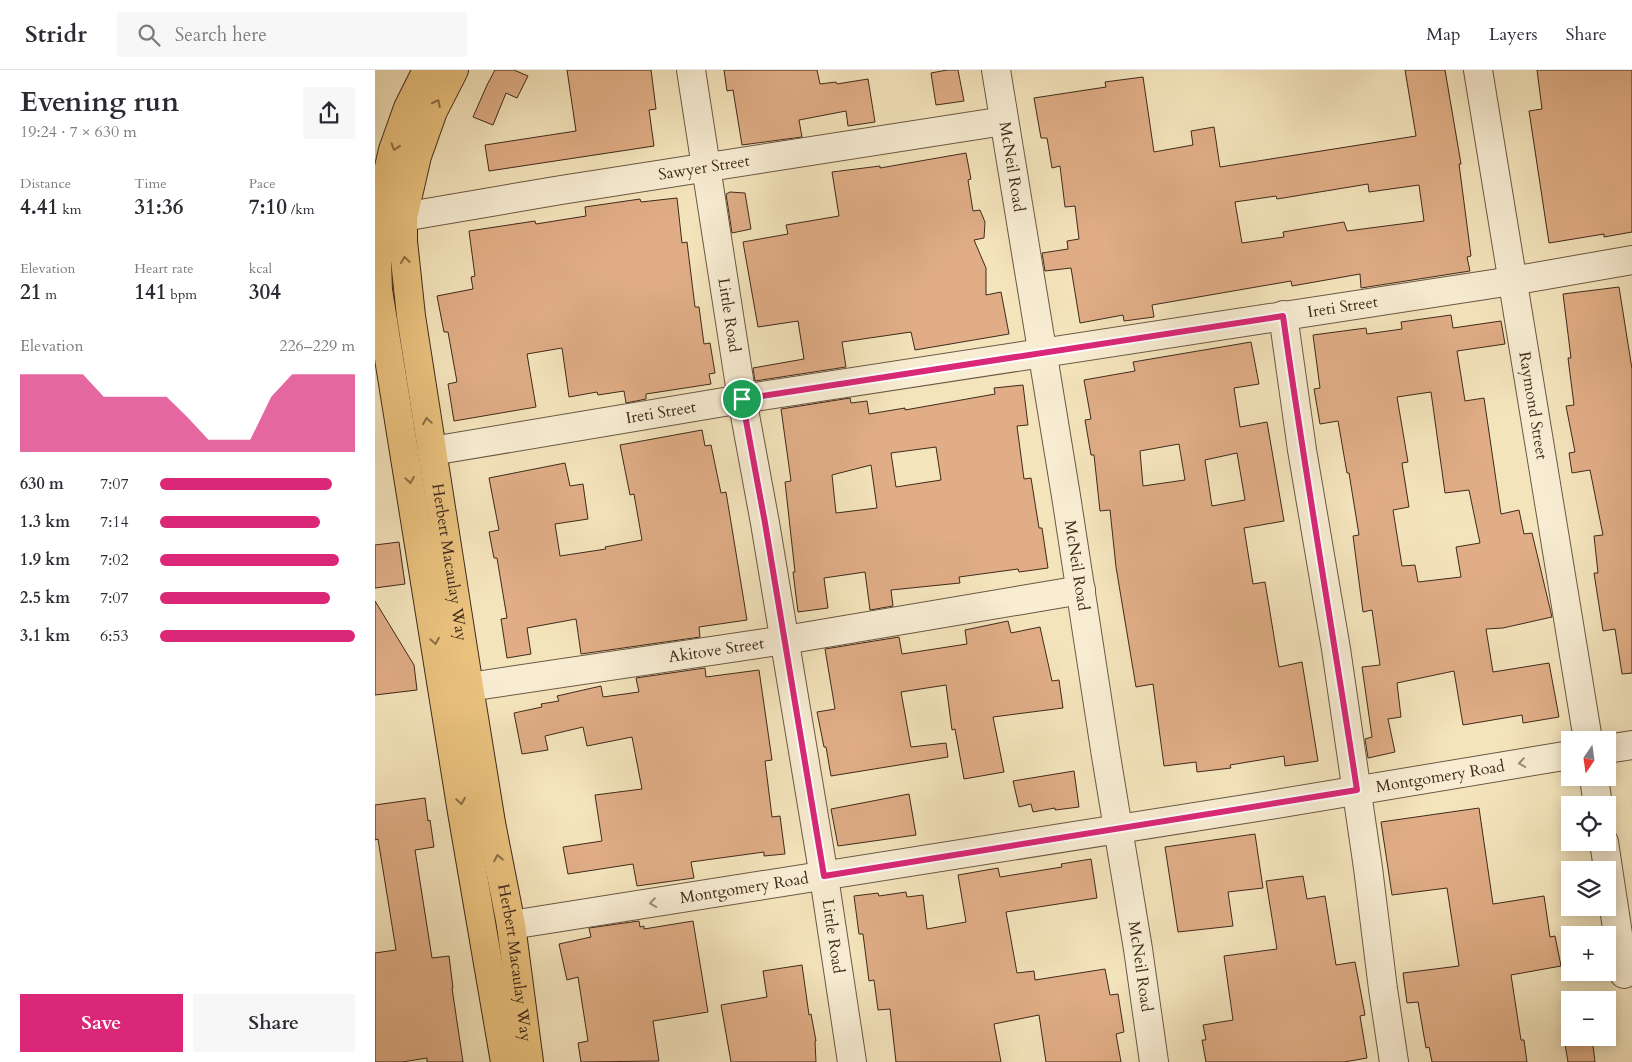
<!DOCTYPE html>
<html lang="en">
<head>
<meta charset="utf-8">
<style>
	:root { --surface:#fff; --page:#f7f7f7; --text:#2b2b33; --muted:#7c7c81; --line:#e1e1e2; --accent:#db2777 }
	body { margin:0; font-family:Cardo,serif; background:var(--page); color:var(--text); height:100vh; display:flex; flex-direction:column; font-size:19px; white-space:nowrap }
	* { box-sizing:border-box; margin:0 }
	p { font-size:16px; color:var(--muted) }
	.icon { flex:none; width:28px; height:28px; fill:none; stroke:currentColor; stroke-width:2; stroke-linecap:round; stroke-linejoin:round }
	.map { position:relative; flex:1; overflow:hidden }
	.sheet { display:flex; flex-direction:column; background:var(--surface); width:375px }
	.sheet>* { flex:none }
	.needle { width:32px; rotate:193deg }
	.controls { position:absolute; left:1186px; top:661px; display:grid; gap:10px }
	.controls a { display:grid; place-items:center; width:55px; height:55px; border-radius:0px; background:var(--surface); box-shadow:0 2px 12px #0003; font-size:25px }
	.pin { position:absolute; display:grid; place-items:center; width:42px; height:42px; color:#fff; margin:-21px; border:2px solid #fff; border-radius:50%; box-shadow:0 1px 5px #0007 }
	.round { display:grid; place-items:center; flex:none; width:52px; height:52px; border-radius:0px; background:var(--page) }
	.headline { display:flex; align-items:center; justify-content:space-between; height:85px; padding:0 20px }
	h1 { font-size:28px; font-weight:600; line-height:38px }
	.metrics { display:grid; grid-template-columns:repeat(3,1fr); gap:8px; height:85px; padding:5px 20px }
	.metrics div { display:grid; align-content:center }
	.metrics b { font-size:21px; font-weight:600 }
	.metrics small { font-size:14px; font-weight:400 }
	.metrics p { font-size:14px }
	.chart { height:140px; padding:10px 20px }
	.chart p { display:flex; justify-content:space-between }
	.chart svg { width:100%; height:90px; margin-top:5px; fill:var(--accent); opacity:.7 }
	.cta { display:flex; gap:10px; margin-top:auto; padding:10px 20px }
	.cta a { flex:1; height:58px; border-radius:0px; background:var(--accent); color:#fff; font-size:20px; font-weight:600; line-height:58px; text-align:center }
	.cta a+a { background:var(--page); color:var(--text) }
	ul { padding:0 20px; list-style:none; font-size:16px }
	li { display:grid; grid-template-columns:80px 60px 1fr; align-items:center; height:38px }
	li i { height:12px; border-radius:6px; background:var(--accent) }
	header { display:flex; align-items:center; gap:30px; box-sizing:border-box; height:70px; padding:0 25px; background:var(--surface); border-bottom:1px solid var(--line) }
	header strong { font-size:24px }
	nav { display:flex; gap:28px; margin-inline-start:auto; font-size:18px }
	.search { width:350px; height:45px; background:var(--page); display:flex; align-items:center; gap:12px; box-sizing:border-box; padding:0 18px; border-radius:0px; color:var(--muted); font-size:19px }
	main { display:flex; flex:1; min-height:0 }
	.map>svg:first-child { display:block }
	.building { fill:#e0ad86; stroke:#3f2a1b; fill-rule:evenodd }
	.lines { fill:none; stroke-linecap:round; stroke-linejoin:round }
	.minor-casing { stroke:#6c5843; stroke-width:30 }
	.highway-casing { stroke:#3f2a1b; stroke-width:30 }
	.minor { stroke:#f8edd3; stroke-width:28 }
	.highway { stroke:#eac27e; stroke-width:28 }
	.oneway { stroke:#8c6e48 }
	.oneway2 { stroke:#9c8c77 }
	.route-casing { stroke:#fff; stroke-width:10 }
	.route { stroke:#db2777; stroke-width:6 }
	.labels { text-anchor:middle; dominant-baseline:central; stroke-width:4.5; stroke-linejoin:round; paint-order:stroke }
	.street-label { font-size:16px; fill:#3f2a1b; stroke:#f8edd3 }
</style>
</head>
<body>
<header>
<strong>Stridr</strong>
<div class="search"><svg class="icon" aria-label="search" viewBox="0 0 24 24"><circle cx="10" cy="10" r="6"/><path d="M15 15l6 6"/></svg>Search here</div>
<nav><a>Map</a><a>Layers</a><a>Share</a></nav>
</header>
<main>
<section class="sheet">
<div class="headline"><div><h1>Evening run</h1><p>19:24 · 7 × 630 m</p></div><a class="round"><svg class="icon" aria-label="share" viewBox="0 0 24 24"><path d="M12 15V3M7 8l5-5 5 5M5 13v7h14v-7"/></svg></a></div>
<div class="metrics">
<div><p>Distance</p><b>4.41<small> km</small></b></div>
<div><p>Time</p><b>31:36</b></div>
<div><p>Pace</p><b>7:10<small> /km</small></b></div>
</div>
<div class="metrics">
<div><p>Elevation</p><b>21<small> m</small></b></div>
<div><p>Heart rate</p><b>141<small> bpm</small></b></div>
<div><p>kcal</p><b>304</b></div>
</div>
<div class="chart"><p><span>Elevation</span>226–229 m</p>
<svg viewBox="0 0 160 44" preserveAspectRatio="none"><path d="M0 44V6L10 6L20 6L30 6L40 17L50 17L60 17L70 17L80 27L90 38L100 38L110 38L120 17L130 6L140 6L150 6L160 6V44z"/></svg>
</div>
<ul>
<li><b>630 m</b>7:07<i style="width:88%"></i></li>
<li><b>1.3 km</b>7:14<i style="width:82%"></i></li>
<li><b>1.9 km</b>7:02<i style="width:92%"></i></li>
<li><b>2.5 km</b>7:07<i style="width:87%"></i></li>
<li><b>3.1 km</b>6:53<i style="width:100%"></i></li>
</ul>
<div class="cta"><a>Save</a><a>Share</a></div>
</section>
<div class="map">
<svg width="1257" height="992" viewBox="0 0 1257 992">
	<rect width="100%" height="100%" fill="#f4e4bc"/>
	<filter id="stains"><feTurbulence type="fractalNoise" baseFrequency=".004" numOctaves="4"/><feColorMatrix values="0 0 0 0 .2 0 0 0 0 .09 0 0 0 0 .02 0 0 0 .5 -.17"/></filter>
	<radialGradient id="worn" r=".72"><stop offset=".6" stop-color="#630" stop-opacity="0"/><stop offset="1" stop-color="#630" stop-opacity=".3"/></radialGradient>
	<path class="building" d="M 120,0 L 139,0 L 153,6 L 142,28 L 131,23 L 118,55 L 98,47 L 112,15 Z
		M 192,0 L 276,0 L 281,39 L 274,40 L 279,76 L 114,101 L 110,75 L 201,61 Z
		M 349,0 L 442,0 L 445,14 L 461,12 L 462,14 L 493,9 L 500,52 L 473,56 L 471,41 L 424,50 L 427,67 L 367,75 L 358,20 L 352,21 Z
		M 572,0 L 583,0 L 589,31 L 561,35 L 556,3 Z
		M 1030,0 L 1070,0 L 1086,94 L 1084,94 L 1096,186 L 1092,187 L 1095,201 L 986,218 L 985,204 L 917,216 L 916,211 L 777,235 L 779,247 L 749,251 L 748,245 L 705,253 L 696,198 L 670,201 L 667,183 L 693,179 L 692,171 L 704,169 L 700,136 L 690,137 L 685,96 L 677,98 L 672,68 L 666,68 L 659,28 L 731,17 L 730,12 L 768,7 L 779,82 L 818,75 L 816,61 L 839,57 L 845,97 L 1041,66 ZM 993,114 L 994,122 L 1044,115 L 1049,151 L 972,161 L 969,152 L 908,162 L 909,167 L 867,173 L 860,132 L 901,126 L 902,129 Z
		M 1162,0 L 1257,0 L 1257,162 L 1229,167 L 1229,164 L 1174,173 L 1154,41 L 1167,39 Z
		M 591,83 L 596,109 L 593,110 L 598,141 L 605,140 L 610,152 L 609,168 L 599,170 L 611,198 L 611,225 L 626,222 L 634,264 L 540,280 L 536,262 L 467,272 L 471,297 L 380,311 L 378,298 L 429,289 L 423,251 L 383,257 L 368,172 L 413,164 L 411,155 L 464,146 L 457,102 L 505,96 L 505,98 Z
		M 355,122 L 370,123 L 376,159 L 357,163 L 351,124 Z
		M 302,128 L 307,173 L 312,172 L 320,237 L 324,237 L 329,274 L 335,273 L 340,303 L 334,304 L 336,314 L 271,324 L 271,329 L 251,333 L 249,321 L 223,325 L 222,322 L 194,327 L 187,278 L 152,284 L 161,337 L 79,351 L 73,314 L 82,312 L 73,262 L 69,262 L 62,226 L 98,219 L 96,207 L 100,206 L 94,161 L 160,151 L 161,154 L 211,146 L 210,137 L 265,129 L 266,132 Z
		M 1244,217 L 1257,299 L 1257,603 L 1247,604 L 1240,559 L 1228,561 L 1219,503 L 1223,503 L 1219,466 L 1228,465 L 1215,400 L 1197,403 L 1194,383 L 1200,382 L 1191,336 L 1199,335 L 1193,288 L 1196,288 L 1188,224 Z
		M 1076,245 L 1078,258 L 1126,251 L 1130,274 L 1082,281 L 1090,331 L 1109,328 L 1126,444 L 1144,440 L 1149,464 L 1157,463 L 1177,547 L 1128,558 L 1111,559 L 1118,602 L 1174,593 L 1184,647 L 1148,653 L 1147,645 L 1088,655 L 1079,601 L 1022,613 L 1026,647 L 1013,649 L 1020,682 L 993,688 L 990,669 L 997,667 L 987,597 L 1005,595 L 997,540 L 988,542 L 978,466 L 984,465 L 974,403 L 972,403 L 963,351 L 945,354 L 939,319 L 945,318 L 938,265 L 991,258 L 992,264 L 1027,259 L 1026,252 ZM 1056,322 L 1070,423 L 1094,420 L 1105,473 L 1081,477 L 1086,507 L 1043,512 L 1040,495 L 1027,496 L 1018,440 L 1034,437 L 1027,393 L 1033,392 L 1022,327 Z
		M 876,272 L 884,314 L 859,318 L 865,357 L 892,352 L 909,451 L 869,458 L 878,514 L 890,512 L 904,597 L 927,592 L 943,691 L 910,696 L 909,686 L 855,695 L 856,698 L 822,702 L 821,692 L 789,696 L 778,614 L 761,617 L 741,497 L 735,440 L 725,441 L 719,385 L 716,385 L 710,350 L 716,349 L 709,310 L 760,301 L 758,292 ZM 804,374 L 810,410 L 768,416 L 765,381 ZM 862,383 L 870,430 L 837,436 L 830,390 Z
		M 648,315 L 653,355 L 642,356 L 649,409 L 656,408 L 664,458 L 667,458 L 673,498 L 644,502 L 643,499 L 584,507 L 585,513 L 516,520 L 518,536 L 495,540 L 490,502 L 449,508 L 453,538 L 423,542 L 418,502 L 420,502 L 410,412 L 416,411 L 406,339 L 475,328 L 476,333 L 492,331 L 494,344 L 530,338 L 530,340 L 620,324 L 619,318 ZM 561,377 L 566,410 L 521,417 L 516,383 ZM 496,395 L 502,438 L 461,443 L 457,405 Z
		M 327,360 L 330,376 L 336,375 L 346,423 L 351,422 L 372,550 L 324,557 L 325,567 L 206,584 L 201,549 L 152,558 L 156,584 L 132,588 L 126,549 L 132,548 L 122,488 L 119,488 L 114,462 L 124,460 L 114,408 L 190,393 L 195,416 L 208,414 L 213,449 L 180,454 L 185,486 L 231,479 L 230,477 L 267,470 L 259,424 L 255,425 L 245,375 Z
		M 24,472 L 30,514 L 0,518 L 0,475 Z
		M 0,531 L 39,595 L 42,620 L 0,625 Z
		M 633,551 L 636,563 L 665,557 L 677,611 L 684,610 L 688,638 L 618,647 L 629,702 L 589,709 L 580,659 L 577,660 L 571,615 L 526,622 L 536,677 L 571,673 L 573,687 L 456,706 L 451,677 L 449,677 L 442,642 L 460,639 L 450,579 L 524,567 L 527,584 L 592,574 L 590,560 Z
		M 330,598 L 331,607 L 384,600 L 397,690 L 390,691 L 397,747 L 405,746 L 410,784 L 389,786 L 389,782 L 316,792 L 319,808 L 262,816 L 258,794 L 193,804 L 188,777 L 227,771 L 220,725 L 267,719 L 257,667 L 212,676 L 208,657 L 170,666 L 173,680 L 147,684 L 139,643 L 167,637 L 166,634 L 184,631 L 182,626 L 226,616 L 228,627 L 264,622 L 261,608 Z
		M 699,701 L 704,737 L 680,740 L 680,738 L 658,742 L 656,734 L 644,737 L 638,711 Z
		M 534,724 L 541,765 L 463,776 L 456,739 Z
		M 50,728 L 53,751 L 55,750 L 59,777 L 40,780 L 57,888 L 74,886 L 78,918 L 77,918 L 88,992 L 52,992 L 52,988 L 27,992 L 0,992 L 0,883 L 21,880 L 3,769 L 0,770 L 0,735 Z
		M 1104,738 L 1118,834 L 1169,826 L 1175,867 L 1180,866 L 1186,896 L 1136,905 L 1146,970 L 1149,970 L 1152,992 L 1057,992 L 1054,977 L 1051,978 L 1043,932 L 1032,933 L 1028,903 L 1084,896 L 1072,818 L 1017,825 L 1006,752 Z
		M 880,764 L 888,818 L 853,822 L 858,856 L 803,862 L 790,777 Z
		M 716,789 L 722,828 L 631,842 L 642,903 L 659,901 L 660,910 L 730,899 L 735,925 L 743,924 L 749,962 L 741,964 L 746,992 L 671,992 L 664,945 L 619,954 L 626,992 L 521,992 L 515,939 L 503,940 L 499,910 L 494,911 L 488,864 L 484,864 L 479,826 L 503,823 L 504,826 L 531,822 L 532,827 L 548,825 L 552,859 L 591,852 L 583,805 L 623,798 L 625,807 L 687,797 L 686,794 Z
		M 928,806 L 932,829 L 950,826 L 961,895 L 980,892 L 990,945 L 985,946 L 992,988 L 969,992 L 831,992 L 827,970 L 831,970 L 828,955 L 858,950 L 849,886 L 902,879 L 891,811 Z
		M 264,851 L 265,857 L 269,856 L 269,859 L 318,851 L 333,942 L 278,951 L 284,991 L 206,992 L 203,973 L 213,971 L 203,907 L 192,910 L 184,874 L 216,867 L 214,858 Z
		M 427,895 L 434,945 L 436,944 L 441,971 L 440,971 L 441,992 L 356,992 L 346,935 L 392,927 L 388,901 Z
		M 1189,968 L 1217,968 L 1220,992 L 1193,992 Z"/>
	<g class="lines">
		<defs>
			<g id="minor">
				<path id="s1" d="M 316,0 L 367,329 L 390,453 L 449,807 L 477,992"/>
				<path id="s2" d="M 621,0 L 691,426 L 731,686 L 763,879 L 779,992"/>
				<path id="s3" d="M 1103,0 L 1213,670"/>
				<path id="s4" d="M 28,147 L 186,120 L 629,51"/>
				<path d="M 908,245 L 927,380 L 961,579 L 993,798 L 1008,919 L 1019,992"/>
				<path id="s5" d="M 57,381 L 367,329 L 1137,211 L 1257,190"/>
				<path id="s6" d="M 94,617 L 410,570 L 706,520"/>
				<path d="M 1232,679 L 1257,675"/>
				<path d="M 1219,708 L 1223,735"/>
				<path d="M 1229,772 L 1249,904"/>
				<path id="s7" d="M 136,855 L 889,736 L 1195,685"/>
			</g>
			<g id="highway">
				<path d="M 52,0 L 33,38 L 18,80 L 5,136 L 2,192 L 3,220 L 87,742 L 130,992"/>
				<path id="s8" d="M 79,0 L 58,41 L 42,86 L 28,147 L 28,171 L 36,246 L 94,617 L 116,753 L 136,855 L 154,992"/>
			</g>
		</defs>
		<use href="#minor" class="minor-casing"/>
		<use href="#highway" class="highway-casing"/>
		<use href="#minor" class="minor"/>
		<use href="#highway" class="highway"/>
	</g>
	<defs><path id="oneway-chevron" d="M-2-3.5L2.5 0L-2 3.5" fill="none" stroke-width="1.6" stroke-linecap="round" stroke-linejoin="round" transform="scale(1.25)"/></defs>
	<g class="oneway">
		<use href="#oneway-chevron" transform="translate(62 33) rotate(-63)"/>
		<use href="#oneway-chevron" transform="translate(20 77) rotate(107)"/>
		<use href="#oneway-chevron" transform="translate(30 190) rotate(-96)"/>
		<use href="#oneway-chevron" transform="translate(52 351) rotate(-99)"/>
		<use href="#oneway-chevron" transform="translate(35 410) rotate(81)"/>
		<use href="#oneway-chevron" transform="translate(60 571) rotate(81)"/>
		<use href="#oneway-chevron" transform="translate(86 731) rotate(81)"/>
		<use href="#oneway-chevron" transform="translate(123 788) rotate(-101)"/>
	</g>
	<g class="oneway2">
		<use href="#oneway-chevron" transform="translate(1147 693) rotate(171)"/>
		<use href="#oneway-chevron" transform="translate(278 833) rotate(171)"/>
	</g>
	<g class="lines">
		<defs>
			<path id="route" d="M 908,246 C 930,404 958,562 982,720 L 449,806 L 390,453 L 367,329 Z"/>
		</defs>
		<use href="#route" class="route-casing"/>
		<use href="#route" class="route"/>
	</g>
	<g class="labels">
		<g class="street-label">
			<text stroke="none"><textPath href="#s2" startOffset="98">McNeil Road</textPath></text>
			<text stroke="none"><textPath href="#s4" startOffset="305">Sawyer Street</textPath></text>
			<text stroke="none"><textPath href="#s5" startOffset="922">Ireti Street</textPath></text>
			<text stroke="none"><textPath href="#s1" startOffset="248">Little Road</textPath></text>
			<text stroke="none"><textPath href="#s3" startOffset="340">Raymond Street</textPath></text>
			<text stroke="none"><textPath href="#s5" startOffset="232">Ireti Street</textPath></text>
			<text stroke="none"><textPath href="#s8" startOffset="505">Herbert Macaulay Way</textPath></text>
			<text stroke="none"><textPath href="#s2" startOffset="502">McNeil Road</textPath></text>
			<text stroke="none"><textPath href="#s6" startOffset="250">Akitove Street</textPath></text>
			<text stroke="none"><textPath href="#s7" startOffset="941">Montgomery Road</textPath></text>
			<text stroke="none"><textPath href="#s7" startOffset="236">Montgomery Road</textPath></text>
			<text stroke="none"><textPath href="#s1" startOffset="878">Little Road</textPath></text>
			<text stroke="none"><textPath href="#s8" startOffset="911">Herbert Macaulay Way</textPath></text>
			<text stroke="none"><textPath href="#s2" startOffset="908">McNeil Road</textPath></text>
		</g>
	</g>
	<rect width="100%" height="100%" filter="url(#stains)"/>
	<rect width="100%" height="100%" fill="url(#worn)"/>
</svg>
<div class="controls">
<a><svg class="needle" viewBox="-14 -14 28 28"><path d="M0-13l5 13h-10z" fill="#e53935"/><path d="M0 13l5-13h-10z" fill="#7c7c81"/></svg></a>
<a><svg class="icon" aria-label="locate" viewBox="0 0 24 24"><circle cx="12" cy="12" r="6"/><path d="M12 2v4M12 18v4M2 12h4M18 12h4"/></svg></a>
<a><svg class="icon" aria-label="layers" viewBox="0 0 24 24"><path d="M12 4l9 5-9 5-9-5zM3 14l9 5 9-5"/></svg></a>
<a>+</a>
<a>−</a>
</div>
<div class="pin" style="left:367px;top:329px;background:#1e9e55"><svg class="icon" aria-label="arrive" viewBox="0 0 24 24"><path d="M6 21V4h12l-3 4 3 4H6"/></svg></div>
</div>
</main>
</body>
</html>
